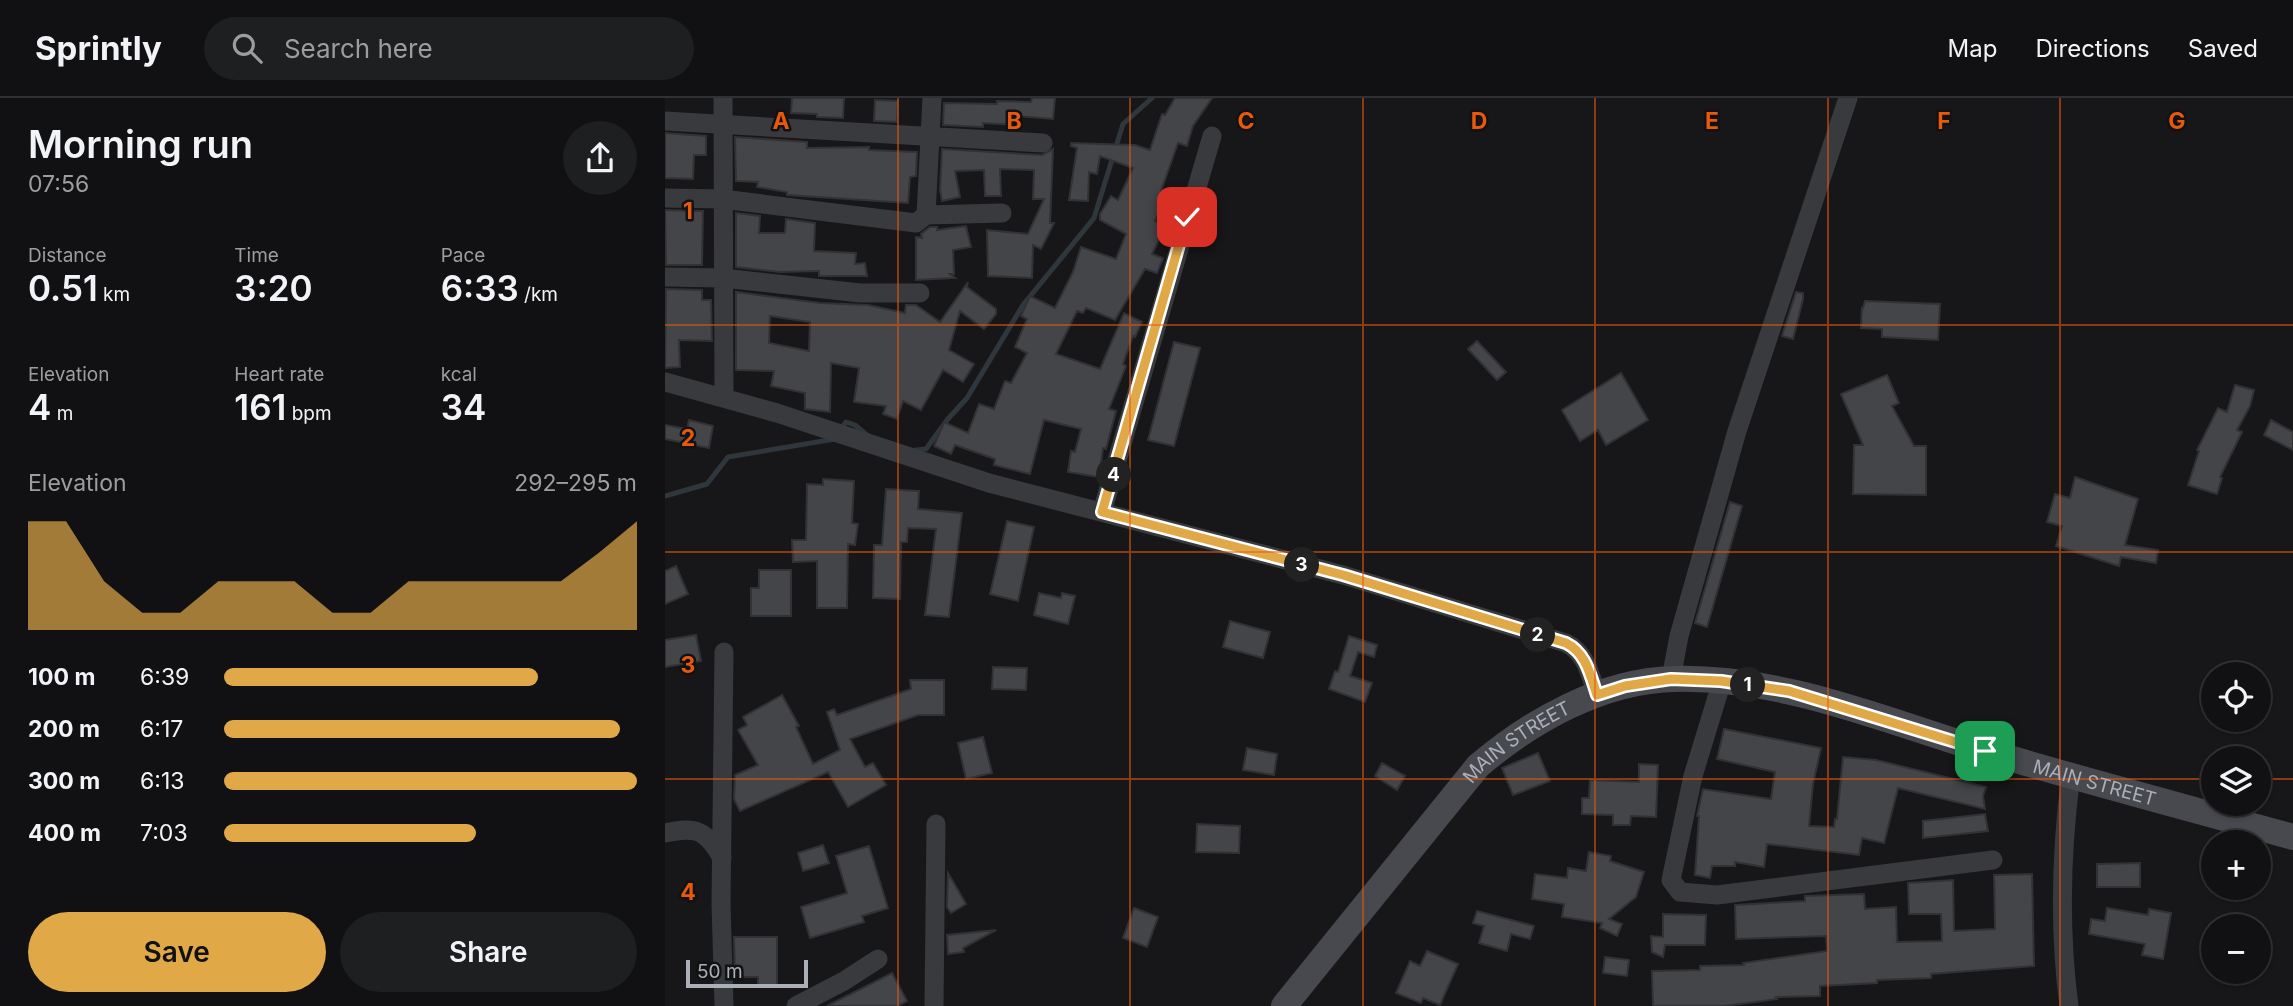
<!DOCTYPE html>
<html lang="en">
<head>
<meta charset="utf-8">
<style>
	:root { --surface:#111113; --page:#1e1f21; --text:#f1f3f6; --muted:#9c9da0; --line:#303133; --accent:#e1a848 }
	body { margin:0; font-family:Inter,sans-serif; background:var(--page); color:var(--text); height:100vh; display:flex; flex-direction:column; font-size:26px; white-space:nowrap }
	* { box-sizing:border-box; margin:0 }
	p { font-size:23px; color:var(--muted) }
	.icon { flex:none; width:38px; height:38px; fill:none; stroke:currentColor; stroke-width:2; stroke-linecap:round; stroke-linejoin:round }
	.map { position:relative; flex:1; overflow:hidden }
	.side { display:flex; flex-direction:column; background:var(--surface); width:665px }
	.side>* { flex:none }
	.buttons { position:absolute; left:1536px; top:564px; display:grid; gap:14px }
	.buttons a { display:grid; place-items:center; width:70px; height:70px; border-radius:50%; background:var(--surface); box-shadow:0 2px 5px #0004,0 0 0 2px var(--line); font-size:35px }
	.scale { position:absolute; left:21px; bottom:18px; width:122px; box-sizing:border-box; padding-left:7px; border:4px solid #abafb8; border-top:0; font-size:19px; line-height:24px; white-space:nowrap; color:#abafb8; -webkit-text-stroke:5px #121214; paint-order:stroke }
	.pin { position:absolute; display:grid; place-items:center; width:60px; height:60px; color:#fff; margin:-30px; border-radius:14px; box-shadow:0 4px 10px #0006 }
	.km { position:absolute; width:35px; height:35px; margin:-18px; border-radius:50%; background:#222; color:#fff; font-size:19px; line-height:35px; text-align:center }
	.round { display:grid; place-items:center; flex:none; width:74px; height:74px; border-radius:37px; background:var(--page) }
	.headline { display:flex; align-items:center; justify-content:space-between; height:119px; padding:0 28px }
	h1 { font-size:38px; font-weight:600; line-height:52px }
	.figures { display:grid; grid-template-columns:repeat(3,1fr); gap:10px; height:119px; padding:7px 28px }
	.figures div { display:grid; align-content:center }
	.figures b { font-size:35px; font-weight:600 }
	.figures small { font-size:19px; font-weight:400 }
	.figures p { font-size:19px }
	.chart { height:196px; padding:14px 28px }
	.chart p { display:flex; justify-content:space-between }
	.chart svg { width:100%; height:126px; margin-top:7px; fill:var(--accent); opacity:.7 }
	.action { display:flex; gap:14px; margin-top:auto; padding:14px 28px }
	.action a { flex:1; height:80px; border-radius:42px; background:var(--accent); color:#111; font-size:28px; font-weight:600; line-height:80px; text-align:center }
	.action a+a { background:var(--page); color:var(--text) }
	ul { padding:0 28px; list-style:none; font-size:23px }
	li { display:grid; grid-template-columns:112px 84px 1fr; align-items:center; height:52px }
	li i { height:18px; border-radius:9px; background:var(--accent) }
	header { display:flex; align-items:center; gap:42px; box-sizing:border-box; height:98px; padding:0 35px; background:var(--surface); border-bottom:2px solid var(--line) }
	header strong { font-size:33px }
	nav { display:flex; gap:38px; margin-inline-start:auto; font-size:24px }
	.search { width:490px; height:63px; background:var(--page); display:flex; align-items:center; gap:18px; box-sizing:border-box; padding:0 24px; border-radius:38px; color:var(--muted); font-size:26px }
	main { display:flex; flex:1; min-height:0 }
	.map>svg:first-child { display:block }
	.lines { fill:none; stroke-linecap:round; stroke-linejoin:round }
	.stream { stroke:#2f363c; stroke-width:5 }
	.building { fill:#444549; stroke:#323235; stroke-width:2; fill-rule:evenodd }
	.minor { stroke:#393a3e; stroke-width:19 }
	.secondary { stroke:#47494e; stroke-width:26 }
	.route-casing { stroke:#fff; stroke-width:14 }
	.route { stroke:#e1a848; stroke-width:9 }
	.grid { fill:none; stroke:#e8590c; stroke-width:2; stroke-opacity:0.55 }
	.labels { text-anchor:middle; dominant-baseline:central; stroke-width:5; stroke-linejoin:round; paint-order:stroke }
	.street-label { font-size:19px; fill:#abafb8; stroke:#121214 }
	.grid-label { font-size:23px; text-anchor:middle; font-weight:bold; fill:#e8590c; stroke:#121214; stroke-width:5; stroke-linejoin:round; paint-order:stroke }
</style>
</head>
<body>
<header>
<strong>Sprintly</strong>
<div class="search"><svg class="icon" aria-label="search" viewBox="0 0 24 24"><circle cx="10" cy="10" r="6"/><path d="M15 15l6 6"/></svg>Search here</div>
<nav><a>Map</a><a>Directions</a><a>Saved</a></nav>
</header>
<main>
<section class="side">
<div class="headline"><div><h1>Morning run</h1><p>07:56</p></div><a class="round"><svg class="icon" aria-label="share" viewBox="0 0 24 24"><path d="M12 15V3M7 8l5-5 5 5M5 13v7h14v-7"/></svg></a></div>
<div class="figures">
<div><p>Distance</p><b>0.51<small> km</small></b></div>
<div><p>Time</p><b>3:20</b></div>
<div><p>Pace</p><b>6:33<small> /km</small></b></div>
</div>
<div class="figures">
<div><p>Elevation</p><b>4<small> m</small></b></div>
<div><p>Heart rate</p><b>161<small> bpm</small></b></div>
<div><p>kcal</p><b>34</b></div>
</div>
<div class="chart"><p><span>Elevation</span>292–295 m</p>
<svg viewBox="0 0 160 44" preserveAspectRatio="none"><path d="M0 44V6L10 6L20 27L30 38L40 38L50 27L60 27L70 27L80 38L90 38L100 27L110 27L120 27L130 27L140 27L150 17L160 6V44z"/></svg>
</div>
<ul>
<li><b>100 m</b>6:39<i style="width:76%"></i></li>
<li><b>200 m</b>6:17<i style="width:96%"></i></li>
<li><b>300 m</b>6:13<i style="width:100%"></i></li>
<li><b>400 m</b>7:03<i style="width:61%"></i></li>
</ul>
<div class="action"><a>Save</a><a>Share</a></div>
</section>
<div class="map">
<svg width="1628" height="908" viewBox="0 0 1628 908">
	<rect width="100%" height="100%" fill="#171719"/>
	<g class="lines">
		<path class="stream" d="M 175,332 L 181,324 L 190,327 L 202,337
			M 251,352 L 261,351 L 282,322 L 302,300 L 358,207 L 429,120 L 458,26 L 487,0
			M 0,398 L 42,386 L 63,359 L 170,341"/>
	</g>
	<path class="building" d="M 127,0 L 179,0 L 178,20 L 152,19 L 152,16 L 126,15 Z
		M 367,0 L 390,0 L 388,21 L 353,18 L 353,27 L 318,25 L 318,29 L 278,27 L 279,5 L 332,6 L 332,3 L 366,4 Z
		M 510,0 L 547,0 L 528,28 L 522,48 L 513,45 L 496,93 L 502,96 L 490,123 L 501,128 L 487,156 L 498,160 L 492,175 L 480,171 L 450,222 L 421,210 L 418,215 L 412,213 L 391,256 L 435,271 L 459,215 L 477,224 L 470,239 L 468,238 L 458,266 L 461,268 L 444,311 L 451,313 L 441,351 L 438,350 L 434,379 L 403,374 L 406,353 L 410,354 L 416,331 L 379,322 L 365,376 L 329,367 L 330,361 L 290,347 L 286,356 L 269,348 L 279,324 L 303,335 L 314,306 L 329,311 L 340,283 L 346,285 L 362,255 L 350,249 L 362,221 L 356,218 L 365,198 L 390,210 L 408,174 L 416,149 L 451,161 L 461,136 L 435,122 L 435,116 L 446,98 L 453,102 L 468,70 L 435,58 L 432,76 L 424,74 L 423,103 L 404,102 L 412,50 L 406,48 L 406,45 L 470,47 L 485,52 L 497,16 L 500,17 Z
		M 210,2 L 233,3 L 232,24 L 209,23 Z
		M 0,35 L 41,38 L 41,57 L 29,57 L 28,81 L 0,80 Z
		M 70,39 L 142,44 L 142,50 L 204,49 L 204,52 L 252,54 L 251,78 L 245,79 L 243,105 L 122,97 L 122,94 L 92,89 L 93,84 L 71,83 Z
		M 277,51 L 377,57 L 388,51 L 385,125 L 389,125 L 376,151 L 368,147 L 367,180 L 323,178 L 322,132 L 363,136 L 379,101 L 368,101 L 369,72 L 335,71 L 336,98 L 320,98 L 319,72 L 290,73 L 295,99 L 277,103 L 275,92 Z
		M 0,112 L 38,113 L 37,167 L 1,167 Z
		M 71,115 L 95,118 L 94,135 L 120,135 L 121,121 L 150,125 L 149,153 L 191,155 L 190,166 L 200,165 L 202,178 L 154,178 L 154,173 L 115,174 L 71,169 Z
		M 301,128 L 306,149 L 288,152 L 289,176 L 285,176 L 290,180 L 251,182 L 251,139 L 257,140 L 256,136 L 265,129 L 272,129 L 272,132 Z
		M 303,184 L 302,189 L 331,211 L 331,216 L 319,231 L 295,213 L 284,252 L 309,266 L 298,284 L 278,272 L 256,312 L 238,303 L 232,321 L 218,316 L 221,308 L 189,304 L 194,270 L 166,265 L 165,314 L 140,311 L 140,295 L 106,288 L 109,273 L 71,272 L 71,194 L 155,205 L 203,207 L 240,215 L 241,207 L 251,207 L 275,224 ZM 105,218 L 145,224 L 144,253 L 104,245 Z
		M 1,191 L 37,192 L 37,202 L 46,202 L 47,243 L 14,242 L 15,269 L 0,270 Z
		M 1131,194 L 1138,195 L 1138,201 L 1128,241 L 1117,238 Z
		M 1200,203 L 1275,206 L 1273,242 L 1217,239 L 1217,231 L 1196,230 L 1197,210 L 1198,210 Z
		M 812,243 L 841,274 L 832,282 L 803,251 Z
		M 509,244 L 535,250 L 509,348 L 483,342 Z
		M 956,275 L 983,322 L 941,347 L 933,332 L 915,343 L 897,312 Z
		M 1222,277 L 1234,305 L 1227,308 L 1249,348 L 1261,348 L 1261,397 L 1188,396 L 1189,347 L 1198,347 L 1176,296 Z
		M 1570,287 L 1589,292 L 1585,308 L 1572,332 L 1577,334 L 1555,379 L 1557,380 L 1552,396 L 1523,387 L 1534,353 L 1532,352 L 1553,310 L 1562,314 Z
		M 24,322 L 48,328 L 44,350 L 0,341 L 0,327 L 22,331 Z
		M 1606,322 L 1628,334 L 1628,352 L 1599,337 Z
		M 1410,379 L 1473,401 L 1460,447 L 1493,452 L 1491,465 L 1456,459 L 1454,468 L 1391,448 L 1397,428 L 1382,424 L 1390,396 L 1405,400 Z
		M 158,381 L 189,383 L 187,425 L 193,426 L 190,447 L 183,446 L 182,510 L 152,510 L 152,463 L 128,464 L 127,442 L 141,442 L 142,386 L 158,387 Z
		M 221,391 L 254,393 L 253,411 L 297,415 L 284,519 L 260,517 L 271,431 L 243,430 L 242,444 L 236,444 L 235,501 L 208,500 L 209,447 L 217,447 Z
		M 1065,404 L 1077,408 L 1042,529 L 1030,525 Z
		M 342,423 L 369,429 L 353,503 L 325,496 Z
		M 11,468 L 23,496 L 0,506 L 0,473 Z
		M 94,472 L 126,472 L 126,518 L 86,518 L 86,490 L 94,490 Z
		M 374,495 L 396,500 L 397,495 L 410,498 L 403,526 L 369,517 Z
		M 565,523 L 605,534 L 598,560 L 558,549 Z
		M 31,537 L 36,563 L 0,569 L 0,542 Z
		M 684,538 L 712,547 L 709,559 L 693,554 L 685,578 L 707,585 L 700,604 L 664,591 L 670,573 L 673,574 Z
		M 328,569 L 362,570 L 361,592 L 327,591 Z
		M 245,582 L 279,582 L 279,617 L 253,617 L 185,641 L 200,669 L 208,665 L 221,687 L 183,709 L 163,674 L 75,713 L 69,701 L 70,677 L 93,667 L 73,632 L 82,627 L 78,619 L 117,597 L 134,628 L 131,629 L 148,666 L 175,652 L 162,614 L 169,611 L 172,617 L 246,591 Z
		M 1059,631 L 1156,650 L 1148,686 L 1144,728 L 1169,729 L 1170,721 L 1172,721 L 1178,659 L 1211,662 L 1321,689 L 1318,698 L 1320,711 L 1233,690 L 1219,745 L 1197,740 L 1194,757 L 1102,746 L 1099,769 L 1070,764 L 1070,768 L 1047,768 L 1045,780 L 1030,777 L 1034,718 L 1032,718 L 1038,691 L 1106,701 L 1110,674 L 1052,661 Z
		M 318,639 L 327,675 L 301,681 L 293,645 Z
		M 582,650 L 612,656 L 609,677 L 578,672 Z
		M 873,655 L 885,683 L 848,697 L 837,670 Z
		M 717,665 L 740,678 L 732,692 L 710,678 Z
		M 974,666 L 993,667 L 991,719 L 966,718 L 965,727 L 948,727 L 948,717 L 917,716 L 917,700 L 924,700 L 925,682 L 974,684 Z
		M 1320,716 L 1323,733 L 1258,740 L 1258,723 Z
		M 532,726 L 575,728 L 574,755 L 531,754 Z
		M 158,747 L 164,765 L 138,773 L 133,755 Z
		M 204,748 L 223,810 L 197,818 L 199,824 L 145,840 L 136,809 L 182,795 L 171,758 Z
		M 924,754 L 946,758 L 945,763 L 979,774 L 971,799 L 944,821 L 957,826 L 952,838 L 935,830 L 937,825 L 897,819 L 899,806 L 867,801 L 870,776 L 902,780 L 903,770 L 921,773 Z
		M 1475,765 L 1475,789 L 1432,789 L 1432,766 Z
		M 283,775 L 301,806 L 286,815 L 282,809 Z
		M 1367,776 L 1369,868 L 1266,876 L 1266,880 L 1212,882 L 1212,885 L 1155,888 L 1155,898 L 1111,899 L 1112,901 L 1060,908 L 988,908 L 987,873 L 1035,872 L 1035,868 L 1079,867 L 1078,865 L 1162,853 L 1161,838 L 1071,841 L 1070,807 L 1140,803 L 1140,798 L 1199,796 L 1200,811 L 1231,809 L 1232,844 L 1277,843 L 1276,816 L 1244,816 L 1243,785 L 1288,782 L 1289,833 L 1330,831 L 1329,777 Z
		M 469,810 L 493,819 L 482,849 L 458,840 Z
		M 1442,810 L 1483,817 L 1484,811 L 1506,815 L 1498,861 L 1477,857 L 1480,846 L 1424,836 L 1426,821 L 1440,823 Z
		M 812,813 L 869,828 L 865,841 L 846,836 L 842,853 L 814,845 L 819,828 L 808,825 Z
		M 998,816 L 1041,817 L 1040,847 L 1000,847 L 998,859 L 987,854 L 986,838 L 998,839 Z
		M 331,832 L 298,850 L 299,854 L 283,856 L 282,837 Z
		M 69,839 L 112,839 L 112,889 L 93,889 L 93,879 L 70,879 Z
		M 762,853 L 793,866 L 775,907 L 758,900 L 756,905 L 731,895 L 745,863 L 755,868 Z
		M 940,859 L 964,862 L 962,878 L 938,875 Z
		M 227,875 L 242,903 L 233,908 L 162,908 Z"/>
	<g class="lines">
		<path class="minor" d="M 58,0 L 59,299
			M 0,23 L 378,45
			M 0,100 L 57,101 L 251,125 L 261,117 L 267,0
			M 261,117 L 337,115
			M 0,179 L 58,180 L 195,195 L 255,195
			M 0,284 L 112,315 L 324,385 L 678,477 L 901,545 C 921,555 925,576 932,597
			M 437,414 L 547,38
			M 1006,581 L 1014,538 L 1072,333 L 1183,0
			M 1057,583 L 1028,678 L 1006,782 L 1015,794 L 1052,797 L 1328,762
			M 0,735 C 31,728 41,732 57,760
			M 59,908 L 56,806 L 59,554
			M 131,908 L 179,883 L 213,861
			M 269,908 L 271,726
			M 1404,908 C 1394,832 1396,753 1406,677"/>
		<path class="secondary" id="s1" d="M 619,908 L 813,668 C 866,623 936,583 1008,581 C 1115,578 1216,621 1317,652 C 1420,683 1524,710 1628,739"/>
	</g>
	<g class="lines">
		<defs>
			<path id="route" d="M 522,119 L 437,414 L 678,477 L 901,545 C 921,555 925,576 932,597 L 960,588 L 1006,581 L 1056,583 L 1124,593 L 1320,653"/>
		</defs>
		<use href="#route" class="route-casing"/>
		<use href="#route" class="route"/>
	</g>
	<path class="grid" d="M 233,0 L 233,908M 465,0 L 465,908M 698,0 L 698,908M 930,0 L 930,908M 1163,0 L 1163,908M 1395,0 L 1395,908M 0,227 L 1628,227M 0,454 L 1628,454M 0,681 L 1549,681M 1594,681 L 1628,681"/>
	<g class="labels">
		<g class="street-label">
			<text stroke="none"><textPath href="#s1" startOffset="354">MAIN STREET</textPath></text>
			<text stroke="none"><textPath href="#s1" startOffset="962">MAIN STREET</textPath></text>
		</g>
	</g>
	<g class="grid-label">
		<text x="116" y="31">A</text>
		<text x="349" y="31">B</text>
		<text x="581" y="31">C</text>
		<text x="814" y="31">D</text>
		<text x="1047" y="31">E</text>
		<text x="1279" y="31">F</text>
		<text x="1512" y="31">G</text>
		<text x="23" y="121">1</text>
		<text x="23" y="348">2</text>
		<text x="23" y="575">3</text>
		<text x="23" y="802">4</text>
	</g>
</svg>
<div class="buttons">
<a><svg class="icon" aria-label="locate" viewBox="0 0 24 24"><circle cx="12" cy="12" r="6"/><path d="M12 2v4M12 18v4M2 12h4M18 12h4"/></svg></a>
<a><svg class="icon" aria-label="layers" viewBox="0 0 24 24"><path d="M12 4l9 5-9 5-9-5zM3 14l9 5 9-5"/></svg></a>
<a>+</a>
<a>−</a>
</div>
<div class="scale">50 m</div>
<div class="pin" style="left:1320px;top:653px;background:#1e9e55"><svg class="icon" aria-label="arrive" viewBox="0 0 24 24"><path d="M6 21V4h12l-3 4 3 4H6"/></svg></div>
<div class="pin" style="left:522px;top:119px;background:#d93025"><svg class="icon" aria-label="check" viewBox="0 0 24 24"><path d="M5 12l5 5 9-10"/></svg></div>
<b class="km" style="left:1083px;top:587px">1</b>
<b class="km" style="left:873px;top:537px">2</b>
<b class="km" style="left:637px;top:467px">3</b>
<b class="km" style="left:449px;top:377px">4</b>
</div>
</main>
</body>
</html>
